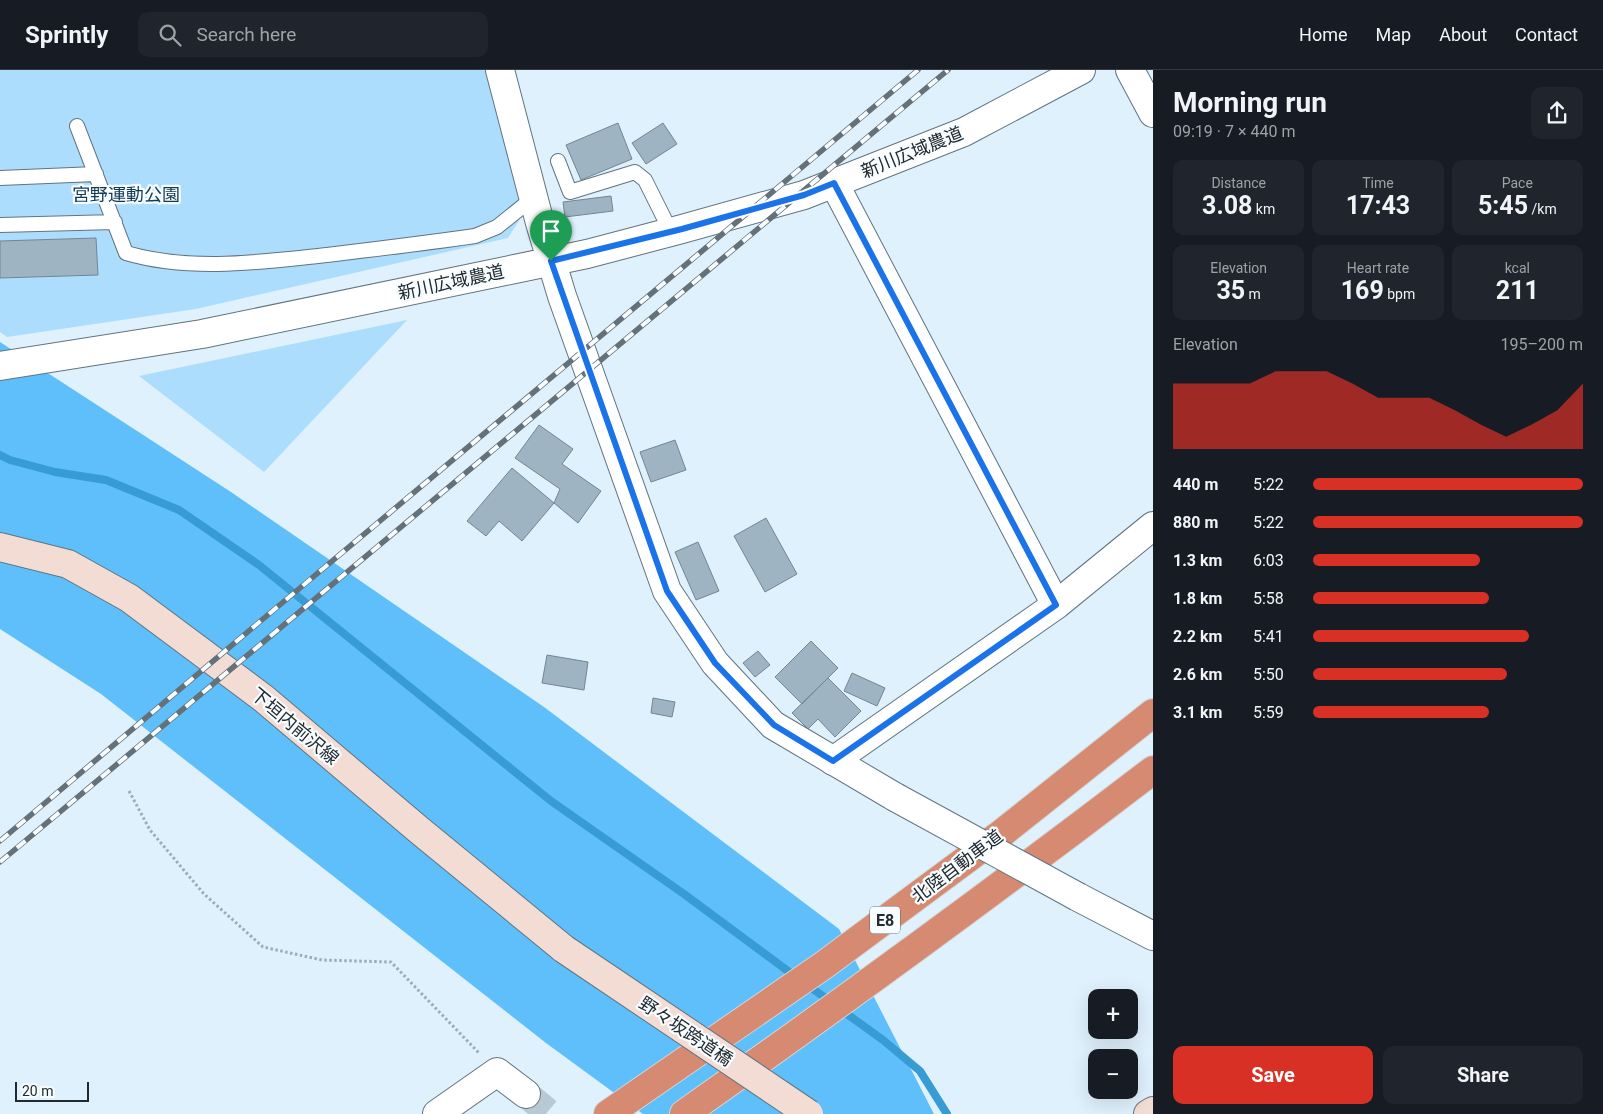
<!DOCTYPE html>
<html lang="en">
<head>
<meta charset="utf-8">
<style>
	:root { --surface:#171b24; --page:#20242c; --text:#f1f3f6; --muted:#9ea1a6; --line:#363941; --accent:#d93025 }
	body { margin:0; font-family:Roboto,"Noto Sans JP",sans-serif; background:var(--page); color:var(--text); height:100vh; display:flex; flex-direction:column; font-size:19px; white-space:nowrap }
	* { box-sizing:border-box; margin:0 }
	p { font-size:16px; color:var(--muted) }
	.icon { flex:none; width:28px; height:28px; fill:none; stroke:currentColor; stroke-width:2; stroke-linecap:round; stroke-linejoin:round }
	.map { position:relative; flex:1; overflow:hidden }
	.details { display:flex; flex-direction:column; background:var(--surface); width:450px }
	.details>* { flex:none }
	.buttons { position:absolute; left:1088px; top:919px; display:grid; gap:10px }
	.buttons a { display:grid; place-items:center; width:50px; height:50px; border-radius:10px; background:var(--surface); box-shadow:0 5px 20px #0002; font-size:25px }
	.scale { position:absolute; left:15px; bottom:12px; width:74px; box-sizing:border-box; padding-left:5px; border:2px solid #212a2f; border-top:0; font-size:14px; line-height:18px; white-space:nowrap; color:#212a2f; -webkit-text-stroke:4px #f7fcff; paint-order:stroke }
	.pin { position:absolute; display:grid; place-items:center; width:42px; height:42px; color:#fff; margin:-51px -21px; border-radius:50% 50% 50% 0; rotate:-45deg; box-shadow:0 0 5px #0007 }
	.pin .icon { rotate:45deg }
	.round { display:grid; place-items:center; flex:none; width:52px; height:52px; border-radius:10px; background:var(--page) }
	.summary { display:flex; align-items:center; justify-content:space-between; height:85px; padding:0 20px }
	h1 { font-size:28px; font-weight:700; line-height:38px }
	.stats { display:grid; grid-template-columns:repeat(3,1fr); gap:8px; height:85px; padding:5px 20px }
	.stats div { display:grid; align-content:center; border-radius:10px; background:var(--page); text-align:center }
	.stats b { font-size:25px; font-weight:700 }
	.stats small { font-size:14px; font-weight:400 }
	.stats p { font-size:14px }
	.chart { height:140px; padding:10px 20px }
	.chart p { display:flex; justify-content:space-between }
	.chart svg { width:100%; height:90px; margin-top:5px; fill:var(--accent); opacity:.7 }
	.button { display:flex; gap:10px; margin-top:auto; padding:10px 20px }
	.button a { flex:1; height:58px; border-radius:10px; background:var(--accent); color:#fff; font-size:20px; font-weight:700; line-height:58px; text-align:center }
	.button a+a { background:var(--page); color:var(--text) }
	ul { padding:0 20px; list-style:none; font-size:16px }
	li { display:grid; grid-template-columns:80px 60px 1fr; align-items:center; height:38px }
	li i { height:12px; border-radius:6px; background:var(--accent) }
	header { display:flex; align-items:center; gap:30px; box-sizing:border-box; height:70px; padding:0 25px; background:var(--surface); border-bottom:1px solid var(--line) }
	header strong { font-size:24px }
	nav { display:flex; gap:28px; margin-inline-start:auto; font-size:18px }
	.search { width:350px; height:45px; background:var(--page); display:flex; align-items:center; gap:12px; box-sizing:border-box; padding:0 18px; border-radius:10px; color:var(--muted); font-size:19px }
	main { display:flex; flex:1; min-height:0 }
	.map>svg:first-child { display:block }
	.green { fill:#adddfd }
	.forest { fill:#5fbffa }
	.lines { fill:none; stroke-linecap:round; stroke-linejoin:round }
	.stream { stroke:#379bd4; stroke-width:8 }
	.building { fill:#9eb4c2; stroke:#728694 }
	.minor-tunnel { stroke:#b9c9d4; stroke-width:28; stroke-dasharray:28 14; stroke-linecap:butt }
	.service-casing { stroke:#607481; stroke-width:16 }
	.minor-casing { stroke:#607481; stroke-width:30 }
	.tertiary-casing { stroke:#607481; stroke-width:30 }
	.secondary-casing { stroke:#607481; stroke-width:30 }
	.motorway-casing { stroke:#d3d4d5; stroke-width:30 }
	.path { stroke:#9dacb5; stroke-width:3; stroke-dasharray:2.5 2.5; stroke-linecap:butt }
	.service { stroke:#fff; stroke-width:14 }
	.minor { stroke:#fff; stroke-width:28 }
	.tertiary { stroke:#fff; stroke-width:28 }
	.secondary { stroke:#f2dcd4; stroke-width:28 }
	.motorway { stroke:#d58a71; stroke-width:28 }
	.rail-casing { stroke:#657179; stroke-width:5.5 }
	.rail { stroke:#f7fcff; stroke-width:4; stroke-dasharray:11; stroke-linecap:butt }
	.tertiary-bridge-casing { stroke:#607481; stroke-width:30; stroke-linecap:butt }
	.secondary-bridge-casing { stroke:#607481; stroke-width:30; stroke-linecap:butt }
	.tertiary-bridge { stroke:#fff; stroke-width:28 }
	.secondary-bridge { stroke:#f2dcd4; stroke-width:28 }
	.route-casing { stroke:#fff; stroke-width:10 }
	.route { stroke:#1a73e8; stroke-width:6 }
	.labels { text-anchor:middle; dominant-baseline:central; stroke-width:4.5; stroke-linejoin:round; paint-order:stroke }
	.shield { fill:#f7fcff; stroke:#61696d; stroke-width:1 }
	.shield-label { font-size:16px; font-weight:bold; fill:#212a2f }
	.street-label { font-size:18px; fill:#212a2f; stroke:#f7fcff }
	.park-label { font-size:18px; fill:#113a52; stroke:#f7fcff }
</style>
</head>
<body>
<header>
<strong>Sprintly</strong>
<div class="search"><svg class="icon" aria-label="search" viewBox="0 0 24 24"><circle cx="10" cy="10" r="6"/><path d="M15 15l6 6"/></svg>Search here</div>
<nav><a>Home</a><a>Map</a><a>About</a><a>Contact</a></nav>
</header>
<main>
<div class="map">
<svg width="1153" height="1044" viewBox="0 0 1153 1044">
	<rect width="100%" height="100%" fill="#dff1fd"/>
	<path class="green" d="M 0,0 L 500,0 L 533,128 L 508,168 L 196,239 L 7,267 L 0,262 Z
		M 407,250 L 264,402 L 139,306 Z"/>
	<path class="forest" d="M 0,272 L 231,422 L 544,637 L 839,859 L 934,1044 L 643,1044 L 546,973 L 101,624 L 0,559 Z"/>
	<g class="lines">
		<path class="stream" d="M 0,385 L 10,390 L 55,402 L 106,410 L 179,440 L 259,495 L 551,731 L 684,824 L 796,907
			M 806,914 L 831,932
			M 840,939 L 883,970 L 920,1001 L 947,1044"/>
	</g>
	<path class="building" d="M 618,53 L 632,89 L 581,110 L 566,75 Z
		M 663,53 L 677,74 L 646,94 L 632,73 Z
		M 611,126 L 613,141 L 565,147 L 563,132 Z
		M 96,168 L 98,205 L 0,208 L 0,171 Z
		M 539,355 L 573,379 L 562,394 L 601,421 L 578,453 L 554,433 L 560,419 L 515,388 Z
		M 675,370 L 686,400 L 651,412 L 640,382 Z
		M 512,398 L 554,433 L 522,471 L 499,451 L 486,466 L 467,451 Z
		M 766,448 L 797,504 L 765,522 L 734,466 Z
		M 698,472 L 719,521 L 696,530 L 675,482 Z
		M 811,571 L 838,598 L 802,634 L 775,607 Z
		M 758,581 L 770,595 L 755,607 L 743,593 Z
		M 547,585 L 588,592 L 584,620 L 542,613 Z
		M 852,603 L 885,618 L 877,636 L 844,621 Z
		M 828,608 L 861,641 L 835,667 L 818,649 L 808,659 L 792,643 Z
		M 653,628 L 675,632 L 672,647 L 651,643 Z"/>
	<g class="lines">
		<path class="minor-tunnel" d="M 526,1024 L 550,1044"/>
		<defs>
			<path id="service" d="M 77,56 L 126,183 C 191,202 261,192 327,185 C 377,179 426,173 475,166 L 497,157 L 533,128
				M 558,91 L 570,122 L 635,102 L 645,110 L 671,162
				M 0,108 L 96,104
				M 0,155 L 115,152"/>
			<path id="minor" d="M 1130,0 L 1153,43
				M 834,113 L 1056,535
				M 833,691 L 1056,535 L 1153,456
				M 437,1044 L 497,1002 L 526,1024"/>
			<path id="tertiary" d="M 500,0 L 540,153 L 562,226 L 667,521 L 715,593 L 773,655 L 895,727
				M 0,296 L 202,264 L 587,184 L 682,159 L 804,125 L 964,62 L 1081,0
				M 1078,827 L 1153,866"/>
			<path id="secondary" d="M 0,477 L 68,494 L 129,528 L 263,628 L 419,760 L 564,879
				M 1148,1044 L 1153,1041"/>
			<path id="motorway" d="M 608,1044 L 824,895 L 1002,763 L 1153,643
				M 684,1044 C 843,932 999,818 1153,700"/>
		</defs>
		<use href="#service" class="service-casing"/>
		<use href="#minor" class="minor-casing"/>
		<use href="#tertiary" class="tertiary-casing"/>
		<use href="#secondary" class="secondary-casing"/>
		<use href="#motorway" class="motorway-casing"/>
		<path class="path" d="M 129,721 L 150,760 L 204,824 L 263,877 L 322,890 L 391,892 L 479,983"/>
		<use href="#service" class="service"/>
		<use href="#minor" class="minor"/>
		<use href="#tertiary" class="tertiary"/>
		<use href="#secondary" class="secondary"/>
		<use href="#motorway" class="motorway"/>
		<defs>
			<path id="rail" d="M 0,771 L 257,554 L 918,0
				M 0,792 L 948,0"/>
		</defs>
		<use href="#rail" class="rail-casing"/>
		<use href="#rail" class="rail"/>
		<defs>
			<path id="tertiary-bridge" d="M 895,727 L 1078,827"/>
			<path id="secondary-bridge" d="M 564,879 L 809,1044"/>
		</defs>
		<use href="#tertiary-bridge" class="tertiary-bridge-casing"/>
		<use href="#secondary-bridge" class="secondary-bridge-casing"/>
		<use href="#tertiary-bridge" class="tertiary-bridge"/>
		<use href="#secondary-bridge" class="secondary-bridge"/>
	</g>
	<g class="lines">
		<defs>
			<path id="route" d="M 834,113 L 1056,535 L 833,691 L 774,655 L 715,593 L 667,521 L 551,191 L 682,159 L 804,125 Z"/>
		</defs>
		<use href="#route" class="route-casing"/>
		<use href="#route" class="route"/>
	</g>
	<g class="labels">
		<rect class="shield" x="870" y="836.5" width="30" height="27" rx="4"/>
		<g class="shield-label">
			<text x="885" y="850">E8</text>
		</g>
		<g class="street-label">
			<text transform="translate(912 82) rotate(-22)">新川広域農道</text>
			<text transform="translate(451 212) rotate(-12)">新川広域農道</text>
			<text transform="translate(295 656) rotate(40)">下垣内前沢線</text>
			<text transform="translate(957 796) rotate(-37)">北陸自動車道</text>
			<text transform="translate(686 961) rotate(34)">野々坂跨道橋</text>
		</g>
		<g class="park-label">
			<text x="126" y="124">宮野運動公園</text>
		</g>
	</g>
</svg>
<div class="buttons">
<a>+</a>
<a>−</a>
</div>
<div class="scale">20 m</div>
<div class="pin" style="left:551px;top:191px;background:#1e9e55"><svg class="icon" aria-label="arrive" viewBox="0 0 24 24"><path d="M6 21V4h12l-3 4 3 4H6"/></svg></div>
</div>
<section class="details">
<div class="summary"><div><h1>Morning run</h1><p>09:19 · 7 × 440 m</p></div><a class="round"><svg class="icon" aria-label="share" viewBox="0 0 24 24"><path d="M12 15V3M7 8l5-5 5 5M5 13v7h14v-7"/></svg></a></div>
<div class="stats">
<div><p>Distance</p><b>3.08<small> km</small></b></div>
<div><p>Time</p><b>17:43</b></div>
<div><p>Pace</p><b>5:45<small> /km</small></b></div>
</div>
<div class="stats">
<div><p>Elevation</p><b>35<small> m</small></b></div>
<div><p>Heart rate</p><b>169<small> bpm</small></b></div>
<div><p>kcal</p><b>211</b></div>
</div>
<div class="chart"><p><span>Elevation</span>195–200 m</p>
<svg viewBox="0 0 160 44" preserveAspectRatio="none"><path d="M0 44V12L10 12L20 12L30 12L40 6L50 6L60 6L70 12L80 19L90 19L100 19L110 25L120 32L130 38L140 32L150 25L160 12V44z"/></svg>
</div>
<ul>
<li><b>440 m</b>5:22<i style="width:100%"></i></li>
<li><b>880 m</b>5:22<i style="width:100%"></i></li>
<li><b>1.3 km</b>6:03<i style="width:62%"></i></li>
<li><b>1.8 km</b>5:58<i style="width:65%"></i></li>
<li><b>2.2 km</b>5:41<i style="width:80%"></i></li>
<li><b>2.6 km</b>5:50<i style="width:72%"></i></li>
<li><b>3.1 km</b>5:59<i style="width:65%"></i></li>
</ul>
<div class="button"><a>Save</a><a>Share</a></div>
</section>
</main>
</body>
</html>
